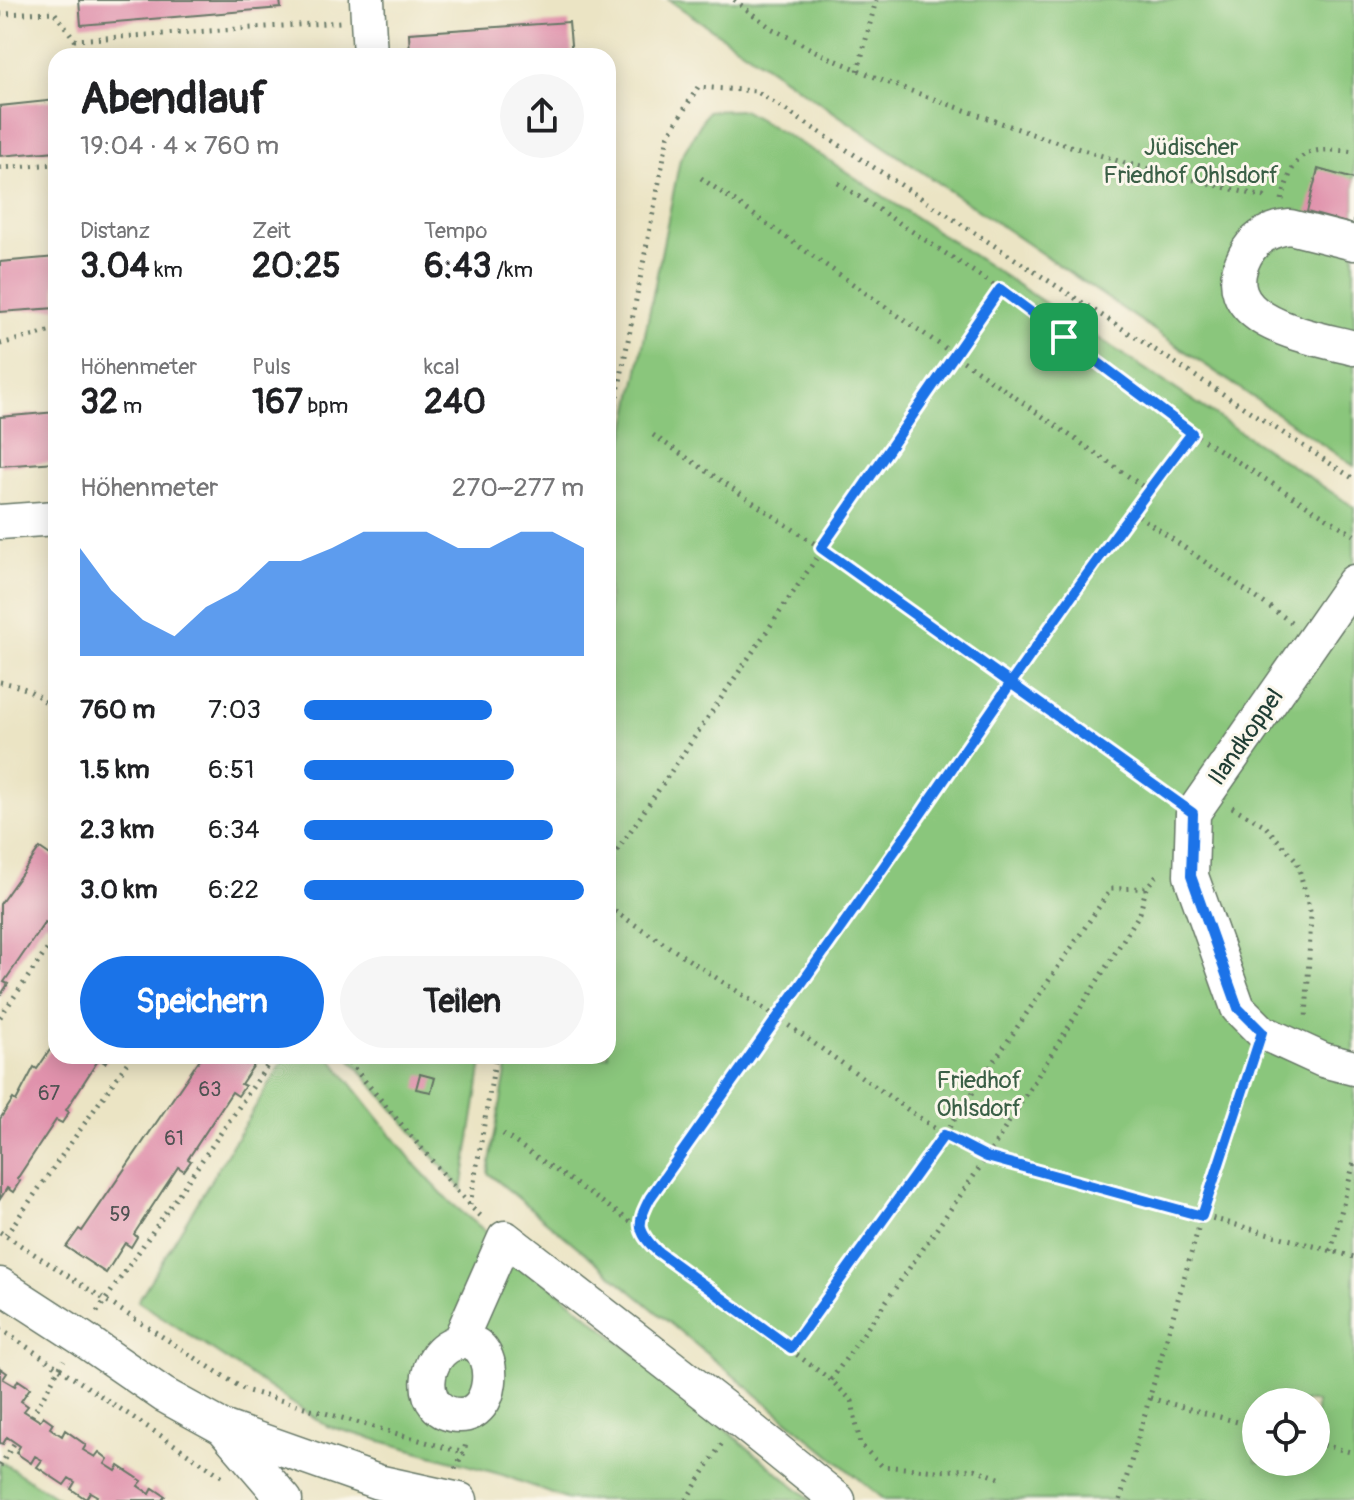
<!DOCTYPE html>
<html lang="de">
<head>
<meta charset="utf-8">
<style>
	:root { --surface:#fff; --page:#f6f6f6; --text:#202124; --muted:#757577; --accent:#1a73e8 }
	body { margin:0; font-family:Pangolin,sans-serif; background:var(--page); color:var(--text); height:100vh; display:flex; flex-direction:column; font-size:30px; white-space:nowrap }
	* { box-sizing:border-box; margin:0 }
	p { font-size:26px; color:var(--muted) }
	.icon { flex:none; width:44px; height:44px; fill:none; stroke:currentColor; stroke-width:2; stroke-linecap:round; stroke-linejoin:round }
	.map { position:relative; flex:1; overflow:hidden }
	.sheet { position:absolute; left:48px; top:48px; width:568px; height:1016px; display:flex; flex-direction:column; background:var(--surface); border-radius:24px; box-shadow:0 4px 20px #0003 }
	.sheet>* { flex:none }
	.controls { position:absolute; left:1242px; top:1388px; display:grid; gap:16px }
	.controls a { display:grid; place-items:center; width:88px; height:88px; border-radius:50%; background:var(--surface); box-shadow:0 4px 20px #0003; font-size:40px }
	.pin { position:absolute; display:grid; place-items:center; width:68px; height:68px; color:#fff; margin:-34px; border-radius:16px; box-shadow:0 4px 12px #0006 }
	.round { display:grid; place-items:center; flex:none; width:84px; height:84px; border-radius:42px; background:var(--page) }
	.overview { display:flex; align-items:center; justify-content:space-between; height:136px; padding:0 32px }
	h1 { font-size:44px; font-weight:700; line-height:60px }
	.figures { display:grid; grid-template-columns:repeat(3,1fr); gap:12px; height:136px; padding:8px 32px }
	.figures div { display:grid; align-content:center }
	.figures b { font-size:34px; font-weight:700 }
	.figures small { font-size:22px; font-weight:400 }
	.figures p { font-size:22px }
	.chart { height:224px; padding:16px 32px }
	.chart p { display:flex; justify-content:space-between }
	.chart svg { width:100%; height:144px; margin-top:8px; fill:var(--accent); opacity:.7 }
	.button { display:flex; gap:16px; margin-top:auto; padding:16px 32px }
	.button a { flex:1; height:92px; border-radius:48px; background:var(--accent); color:#fff; font-size:32px; font-weight:700; line-height:92px; text-align:center }
	.button a+a { background:var(--page); color:var(--text) }
	ul { padding:0 32px; list-style:none; font-size:26px }
	li { display:grid; grid-template-columns:128px 96px 1fr; align-items:center; height:60px }
	li i { height:20px; border-radius:10px; background:var(--accent) }
	.map>svg:first-child { display:block }
	.green { fill:#8ac67b; stroke:#548258; stroke-width:2; fill-rule:evenodd }
	.building { fill:#e092ac }
	.lines { fill:none; stroke-linecap:round; stroke-linejoin:round }
	.minor-casing { stroke:#676; stroke-width:37 }
	.path { stroke:#676; stroke-width:5; stroke-dasharray:2 6; stroke-linecap:butt }
	.minor { stroke:#fff; stroke-width:34 }
	.route-casing { stroke:#fff; stroke-width:16 }
	.route { stroke:#1a73e8; stroke-width:10 }
	.labels { text-anchor:middle; dominant-baseline:central; stroke-width:6; stroke-linejoin:round; paint-order:stroke }
	.number-label { font-size:20px; fill:#4f5252 }
	.park-label { font-size:24px; fill:#3a5f46; stroke:#fbf7ec }
	.street-label { font-size:24px; fill:#1f3d34; stroke:#fbf7ec }
</style>
</head>
<body>
<div class="map">
<svg width="1354" height="1500" viewBox="0 0 1354 1500">
	<rect width="100%" height="100%" fill="#fbf7ec"/>
	<filter id="ink" filterUnits="userSpaceOnUse"><feTurbulence type="fractalNoise" baseFrequency=".0125" numOctaves="2"/><feDisplacementMap in="SourceGraphic" scale="16" xChannelSelector="R" yChannelSelector="G"/><feConvolveMatrix kernelMatrix="1 2 1 2 8 2 1 2 1" color-interpolation-filters="sRGB"/></filter>
	<filter id="wash" filterUnits="userSpaceOnUse"><feTurbulence type="fractalNoise" baseFrequency=".006" numOctaves="4" result="noise"/><feDisplacementMap in="SourceGraphic" scale="32" xChannelSelector="R" yChannelSelector="G"/><feGaussianBlur stdDeviation="1.8" result="paint"/><feColorMatrix in="noise" values="0 0 0 0 0 0 0 0 0 0 0 0 0 0 0 0 0 1.4 0 .05"/><feComposite in="paint" operator="in"/></filter>
	<g filter="url(#wash)">
		<rect width="100%" height="100%" fill="#ebe4c4"/>
		<path class="green" d="M 669,0 L 1354,0 L 1354,466 Z
			M 743,110 L 827,159 L 1354,507 L 1354,1500 L 884,1500 L 488,1173 L 509,1056 L 608,1056 L 608,520 L 680,159 L 708,111 ZM 1256,1402 L 1316,1402 L 1316,1462 L 1256,1462 Z
			M 286,1056 L 329,1056 L 418,1168 L 450,1202 L 811,1500 L 568,1500 L 503,1475 L 327,1426 L 138,1301 Z
			M 348,1056 L 483,1056 L 462,1190 Z
			M 0,1461 L 60,1500 L 0,1500 Z"/>
		<g id="blocks">
			<path class="building" d="M 79,0 L 280,0 L 281,8 L 81,25 Z
				M 569,22 L 572,56 L 410,56 L 409,33 Z
				M 56,100 L 56,151 L 0,156 L 0,106 Z
				M 1318,169 L 1354,179 L 1354,225 L 1307,212 Z
				M 56,257 L 56,308 L 0,312 L 0,262 Z
				M 56,412 L 56,462 L 0,466 L 0,417 Z
				M 40,848 L 56,859 L 56,917 L 50,925 L 45,922 L 4,982 L 8,984 L 0,996 L 0,904 Z
				M 56,1041 L 56,1056 L 109,1056 L 105,1063 L 99,1059 L 66,1110 L 69,1112 L 62,1123 L 56,1120 L 17,1179 L 20,1181 L 13,1192 L 7,1188 L 0,1199 L 0,1119 L 13,1099 L 16,1101 L 34,1067 L 37,1069 Z
				M 202,1056 L 260,1056 L 241,1084 L 245,1086 L 238,1096 L 232,1092 L 188,1159 L 191,1161 L 184,1171 L 178,1167 L 134,1234 L 137,1237 L 131,1247 L 125,1243 L 106,1273 L 66,1247 L 79,1229 L 82,1231 Z
				M 420,1074 L 435,1078 L 431,1092 L 416,1089 Z
				M 0,1368 L 7,1373 L 3,1379 L 15,1386 L 18,1380 L 30,1388 L 21,1401 L 28,1406 L 24,1411 L 40,1421 L 43,1416 L 53,1423 L 50,1428 L 62,1436 L 65,1430 L 86,1445 L 83,1450 L 95,1457 L 99,1452 L 108,1459 L 105,1464 L 116,1471 L 119,1466 L 142,1481 L 138,1486 L 150,1494 L 153,1488 L 165,1496 L 162,1500 L 94,1500 L 97,1496 L 90,1492 L 86,1499 L 71,1489 L 75,1482 L 69,1478 L 64,1485 L 37,1467 L 42,1460 L 35,1456 L 31,1463 L 16,1453 L 20,1446 L 7,1437 L 3,1444 L 0,1443 Z"/>
		</g>
	</g>
	<g filter="url(#ink)">
		<use href="#blocks" fill-opacity="0" stroke="#676" stroke-width="2"/>
		<g class="lines">
			<defs>
				<path id="minor" d="M 367,0 L 370,56
					M 1354,243 L 1290,227 C 1270,229 1254,238 1245,256 C 1211,323 1313,337 1354,348
					M 0,522 L 56,518
					M 1354,582 L 1193,813 L 1191,876 L 1238,1008 L 1262,1032 L 1323,1060 L 1354,1068
					M 0,1285 L 80,1337 L 164,1395 L 222,1427 L 378,1482 L 460,1500
					M 459,1342 L 505,1238 L 737,1418 L 838,1500
					M 459,1342 C 463,1342 468,1342 472,1343 C 498,1352 495,1415 460,1415 C 415,1415 421,1350 459,1342 Z
					M 225,1430 L 285,1500"/>
			</defs>
			<use href="#minor" class="minor-casing"/>
			<path class="path" d="M 734,0 L 771,28 L 821,54 L 889,83 L 1035,135 L 1125,163 L 1264,197 L 1269,201
				M 0,14 L 54,12 L 75,40 L 341,22
				M 858,71 L 876,0
				M 0,168 L 56,164
				M 701,178 L 1148,490
				M 838,183 L 1000,289 L 1192,433 L 1354,535
				M 1282,200 C 1294,151 1305,146 1354,152
				M 0,344 L 56,330
				M 653,435 L 821,548 L 1169,796
				M 608,443 L 668,136 L 698,87 L 756,91 L 1354,479
				M 1132,511 L 1291,622
				M 0,682 C 24,686 40,694 56,712
				M 1232,807 L 1264,825 L 1297,861 L 1311,915 L 1306,1020
				M 608,864 L 1000,289
				M 608,907 L 778,1018 L 944,1135 L 987,1157 L 1354,1257
				M 0,1017 L 56,937
				M 344,1056 L 470,1206 L 484,1219
				M 503,1134 L 640,1228
				M 470,1205 L 496,1056
				M 0,1232 L 245,1390 L 464,1453
				M 6,1235 L 132,1056
				M 1331,1251 L 1354,1162
				M 97,1312 L 274,1056
				M 0,1329 L 223,1477
				M 791,1348 L 944,1135 L 1111,889 L 1146,888
				M 831,1380 L 987,1157 L 1140,913 L 1146,888 L 1160,871
				M 1150,1398 L 1256,1427
				M 32,1416 L 64,1360
				M 1316,1443 L 1354,1453
				M 0,1466 L 15,1442
				M 455,1469 L 464,1453 L 466,1442
				M 999,1478 L 975,1469 L 937,1471 L 882,1466 L 860,1444 L 852,1401 L 831,1380 L 657,1251 C 636,1230 637,1223 650,1198 L 1132,511 L 1192,433
				M 686,1500 L 722,1443
				M 1120,1500 L 1202,1216 L 1253,1061"/>
			<use href="#minor" class="minor"/>
		</g>
	</g>
	<g class="lines" filter="url(#ink)">
		<defs>
			<path id="route" d="M 1064,337 L 1192,433 C 1097,556 1010,684 922,812 C 832,941 741,1069 650,1198 C 637,1223 636,1230 657,1251 L 791,1348 L 944,1135 L 987,1157 L 1202,1216 L 1262,1032 L 1238,1008 L 1191,876 L 1193,813 L 821,548 L 1000,289 L 1064,337"/>
		</defs>
		<use href="#route" class="route-casing"/>
		<use href="#route" class="route"/>
	</g>
	<g class="labels">
		<g class="number-label">
			<text x="210" y="1089">63</text>
			<text x="49" y="1093">67</text>
			<text x="174" y="1138">61</text>
			<text x="120" y="1214">59</text>
		</g>
		<g class="park-label">
			<text x="1191" y="147">Jüdischer<tspan x="1191" dy="28">Friedhof Ohlsdorf</tspan></text>
			<text x="979" y="1080">Friedhof<tspan x="979" dy="28">Ohlsdorf</tspan></text>
		</g>
		<g class="street-label">
			<text transform="translate(1246 737) rotate(-55)">Ilandkoppel</text>
		</g>
	</g>
</svg>
<div class="controls">
<a><svg class="icon" aria-label="locate" viewBox="0 0 24 24"><circle cx="12" cy="12" r="6"/><path d="M12 2v4M12 18v4M2 12h4M18 12h4"/></svg></a>
</div>
<div class="pin" style="left:1064px;top:337px;background:#1e9e55"><svg class="icon" aria-label="arrive" viewBox="0 0 24 24"><path d="M6 21V4h12l-3 4 3 4H6"/></svg></div>
<section class="sheet">
<div class="overview"><div><h1>Abendlauf</h1><p>19:04 · 4 × 760 m</p></div><a class="round"><svg class="icon" aria-label="share" viewBox="0 0 24 24"><path d="M12 15V3M7 8l5-5 5 5M5 13v7h14v-7"/></svg></a></div>
<div class="figures">
<div><p>Distanz</p><b>3.04<small> km</small></b></div>
<div><p>Zeit</p><b>20:25</b></div>
<div><p>Tempo</p><b>6:43<small> /km</small></b></div>
</div>
<div class="figures">
<div><p>Höhenmeter</p><b>32<small> m</small></b></div>
<div><p>Puls</p><b>167<small> bpm</small></b></div>
<div><p>kcal</p><b>240</b></div>
</div>
<div class="chart"><p><span>Höhenmeter</span>270–277 m</p>
<svg viewBox="0 0 160 44" preserveAspectRatio="none"><path d="M0 44V11L10 24L20 33L30 38L40 29L50 24L60 15L70 15L80 11L90 6L100 6L110 6L120 11L130 11L140 6L150 6L160 11V44z"/></svg>
</div>
<ul>
<li><b>760 m</b>7:03<i style="width:67%"></i></li>
<li><b>1.5 km</b>6:51<i style="width:75%"></i></li>
<li><b>2.3 km</b>6:34<i style="width:89%"></i></li>
<li><b>3.0 km</b>6:22<i style="width:100%"></i></li>
</ul>
<div class="button"><a>Speichern</a><a>Teilen</a></div>
</section>
</div>
</body>
</html>
